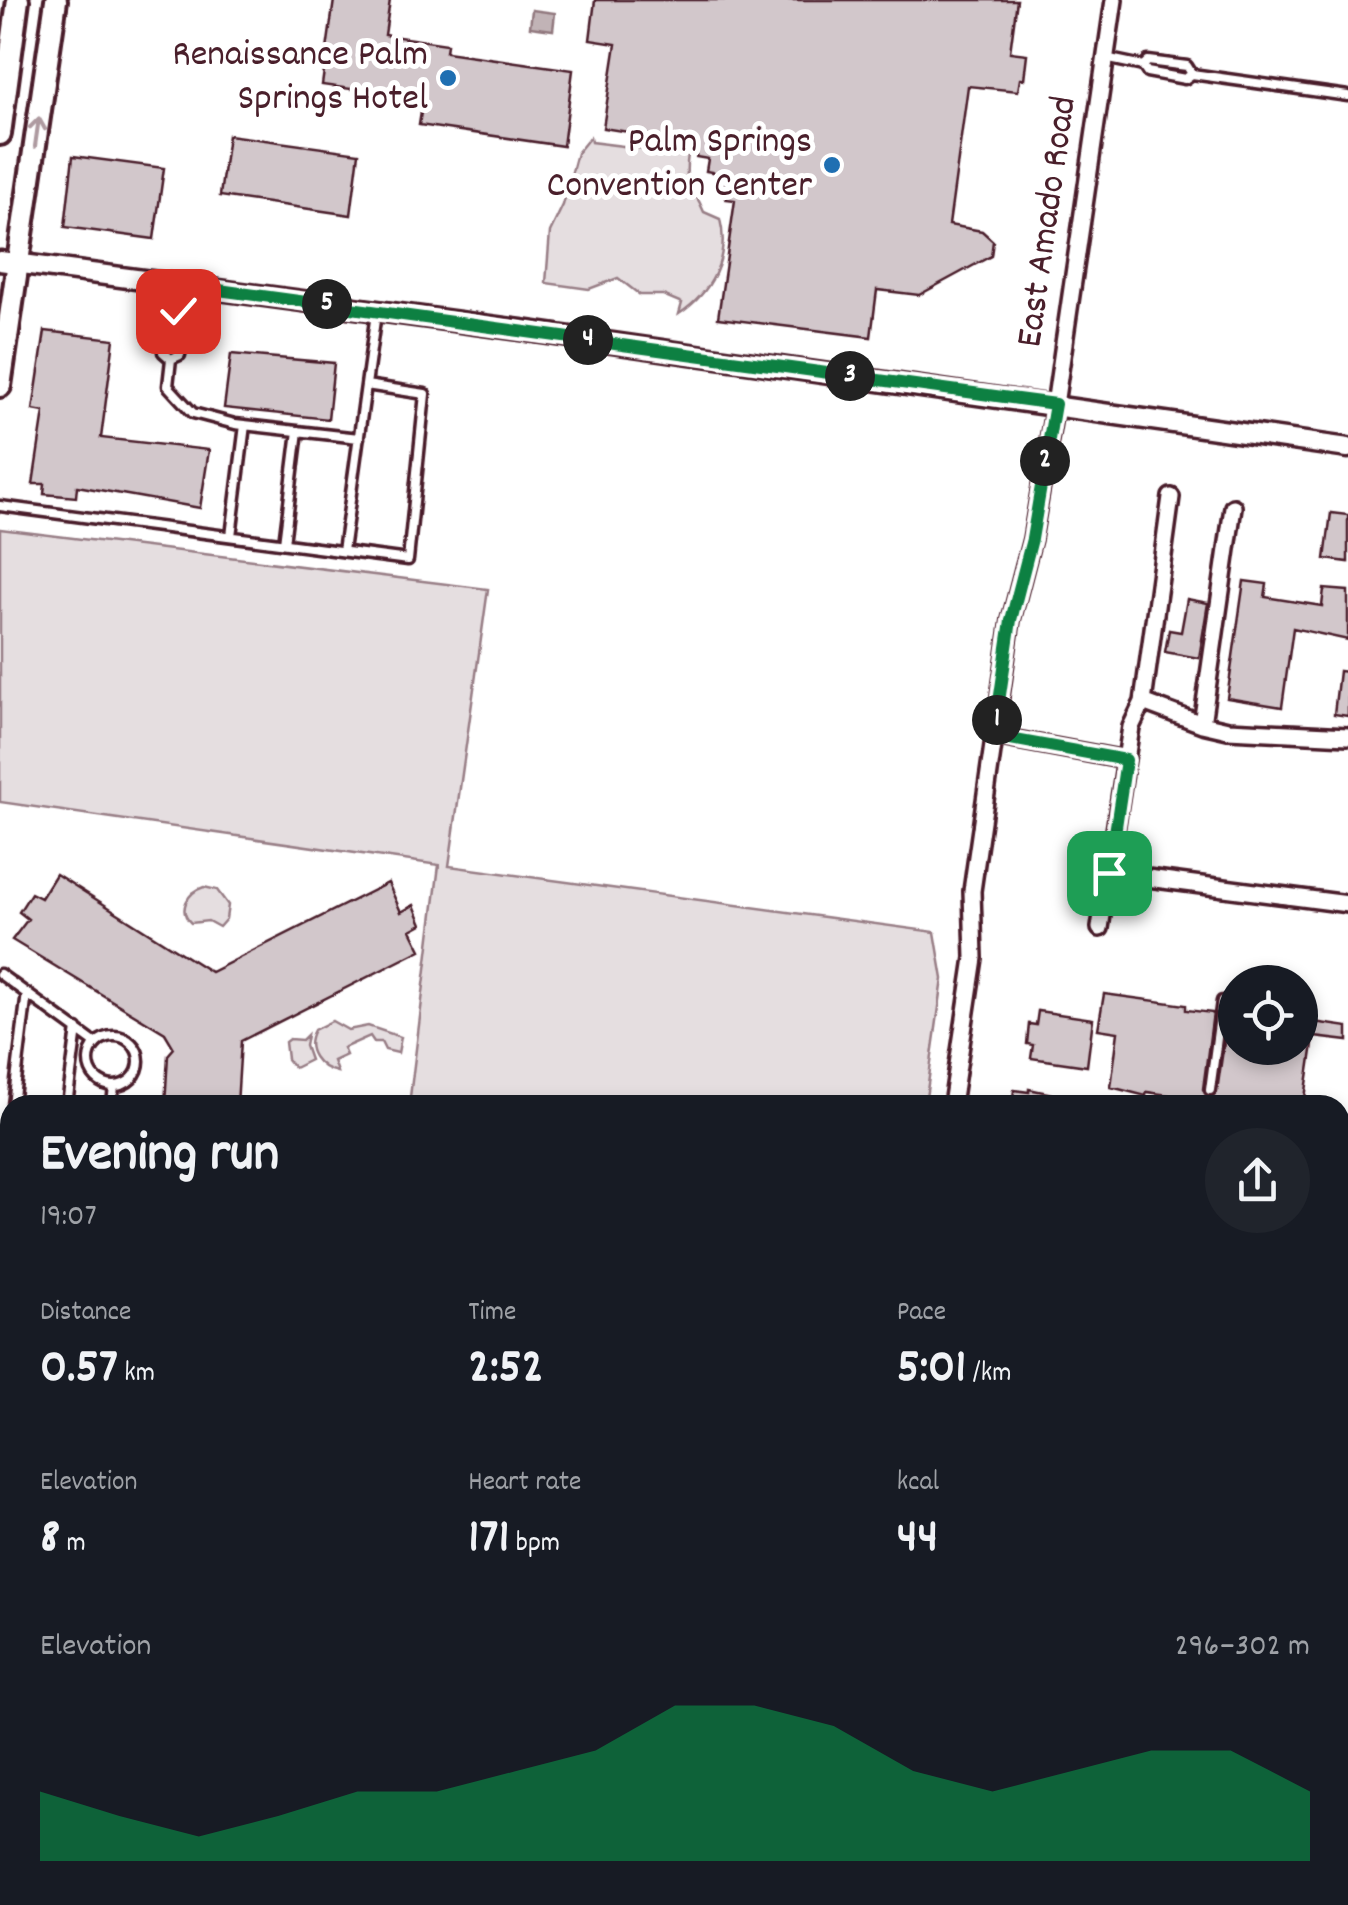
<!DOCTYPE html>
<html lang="en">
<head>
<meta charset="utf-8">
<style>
	:root { --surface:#171b24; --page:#20242c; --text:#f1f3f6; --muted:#9ea1a6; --accent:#0b8043 }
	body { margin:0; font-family:Dekko,sans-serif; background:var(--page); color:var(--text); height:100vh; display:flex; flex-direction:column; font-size:38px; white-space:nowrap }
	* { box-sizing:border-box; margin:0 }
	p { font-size:32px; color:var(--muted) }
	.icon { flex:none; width:55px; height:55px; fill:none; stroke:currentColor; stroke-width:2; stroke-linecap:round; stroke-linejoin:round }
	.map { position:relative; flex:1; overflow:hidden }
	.panel { position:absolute; left:0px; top:1095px; width:1350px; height:810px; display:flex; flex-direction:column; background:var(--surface); border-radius:30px 30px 0 0; box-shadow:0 5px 15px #0003 }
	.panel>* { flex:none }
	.tools { position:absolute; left:1218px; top:965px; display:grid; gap:20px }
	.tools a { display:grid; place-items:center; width:100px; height:100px; border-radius:50%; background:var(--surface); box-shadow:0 5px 15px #0003; font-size:50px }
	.pin { position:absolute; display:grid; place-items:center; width:85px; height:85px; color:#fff; margin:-42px; border-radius:20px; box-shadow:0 5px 15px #0006 }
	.km { position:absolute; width:50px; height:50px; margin:-25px; border-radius:50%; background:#222; color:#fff; font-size:28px; line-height:50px; text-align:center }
	.round { display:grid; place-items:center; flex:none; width:105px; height:105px; border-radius:52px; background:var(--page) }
	.overview { display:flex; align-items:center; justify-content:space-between; height:170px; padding:0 40px }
	h1 { font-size:55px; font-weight:700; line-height:75px }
	.stats { display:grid; grid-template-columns:repeat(3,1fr); gap:15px; height:170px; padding:10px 40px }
	.stats div { display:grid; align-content:center }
	.stats b { font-size:50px; font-weight:700 }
	.stats small { font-size:28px; font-weight:400 }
	.stats p { font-size:28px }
	.chart { height:280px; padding:20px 40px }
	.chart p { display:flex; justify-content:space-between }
	.chart svg { width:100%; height:180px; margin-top:10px; fill:var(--accent); opacity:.7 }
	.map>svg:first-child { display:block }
	.green { fill:#e5dee0; stroke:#987e86; stroke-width:2.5 }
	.water { fill:#c1b3b6; stroke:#91787e; stroke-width:2.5 }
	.building { fill:#d2c7cb; stroke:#4a1f2b; stroke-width:2.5 }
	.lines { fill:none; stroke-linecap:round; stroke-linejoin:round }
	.service-casing { stroke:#4a1f2b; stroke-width:15 }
	.minor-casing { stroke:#4a1f2b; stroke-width:22 }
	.tertiary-casing { stroke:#4a1f2b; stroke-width:25 }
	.secondary-casing { stroke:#4a1f2b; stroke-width:28 }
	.service { stroke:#fff; stroke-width:8 }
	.minor { stroke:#fff; stroke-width:15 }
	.tertiary { stroke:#fff; stroke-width:18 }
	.secondary { stroke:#fff; stroke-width:20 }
	.oneway { stroke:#ae9aa0 }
	.route-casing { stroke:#fff; stroke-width:20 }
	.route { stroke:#0b8043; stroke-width:12 }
	.poi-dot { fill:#1f6fb2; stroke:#fff; stroke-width:4 }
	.labels { text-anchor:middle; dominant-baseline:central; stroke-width:10; stroke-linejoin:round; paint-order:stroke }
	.poi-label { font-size:38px; fill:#4a1f2b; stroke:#fff; text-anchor:end }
	.street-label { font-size:38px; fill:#4a1f2b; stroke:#fff }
</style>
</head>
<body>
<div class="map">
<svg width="1348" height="1905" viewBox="0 0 1348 1905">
	<rect width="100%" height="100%" fill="#fff"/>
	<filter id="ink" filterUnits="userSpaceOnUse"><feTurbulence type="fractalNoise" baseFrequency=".01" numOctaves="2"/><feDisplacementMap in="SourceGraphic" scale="20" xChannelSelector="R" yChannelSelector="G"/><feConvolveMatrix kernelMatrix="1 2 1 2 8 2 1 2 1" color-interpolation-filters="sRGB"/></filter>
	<g filter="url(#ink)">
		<path class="green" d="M 590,137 L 591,142 L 688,154 C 683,190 693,184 704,212 L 720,219 C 730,258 711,293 679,314 L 682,303 L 663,295 L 640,295 L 618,278 L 589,289 L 546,283 L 550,232 L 563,205 L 577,153 Z
			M 0,529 L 488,589 L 449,866 L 935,932 L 943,979 L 925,1105 L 409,1105 L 439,865 L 0,802 Z
			M 204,887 L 217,890 L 228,905 L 226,919 L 219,927 L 208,921 L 191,923 C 177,910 188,892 204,887 Z
			M 332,1021 L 348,1030 L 368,1026 L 401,1037 L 398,1053 L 385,1050 L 381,1042 L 374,1042 L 370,1036 L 343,1048 L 346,1055 L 333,1061 L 337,1072 C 318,1068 303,1050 314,1030 Z
			M 307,1035 L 305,1046 L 310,1060 L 294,1068 L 287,1059 L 285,1042 L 289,1039 L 302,1040 Z
			M 0,1871 L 10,1872 L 10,1895 L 194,1895 L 267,1905 L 0,1905 Z"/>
		<path class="water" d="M 532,10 L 555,13 L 553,30 L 530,27 Z"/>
		<path class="building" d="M 334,0 L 390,0 L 385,35 L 447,44 L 446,52 L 573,70 L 563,146 L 419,125 L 423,99 L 322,85 Z
			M 595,0 L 1017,0 L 1010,52 L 1027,54 L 1024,79 L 1020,79 L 1018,91 L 968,86 L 949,225 L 982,231 L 993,241 L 991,256 L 919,295 L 877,290 L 871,337 L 718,318 L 735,200 L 726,199 L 728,186 L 716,184 L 717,173 L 706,171 L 708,159 L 696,157 L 698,143 L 603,128 L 616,44 L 590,40 Z
			M 228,135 L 359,153 L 351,215 L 220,196 Z
			M 73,156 L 164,168 L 154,239 L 65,227 Z
			M 45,331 L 114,339 L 101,438 L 209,450 L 200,508 L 77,486 L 76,497 L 44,494 L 45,484 L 33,484 L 44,412 L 33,410 Z
			M 231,354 L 334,363 L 328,419 L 224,408 Z
			M 1331,513 L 1348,515 L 1348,562 L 1325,559 Z
			M 1244,581 L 1267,584 L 1265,597 L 1322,606 L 1324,589 L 1348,591 L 1348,640 L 1293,628 L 1282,707 L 1227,698 Z
			M 1187,599 L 1208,603 L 1199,658 L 1165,652 L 1169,630 L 1181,632 Z
			M 1339,671 L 1348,672 L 1348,716 L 1334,714 Z
			M 56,874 L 211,972 L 388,883 L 401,912 L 414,905 L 422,924 L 411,930 L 421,950 L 241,1041 L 237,1105 L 165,1105 L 168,1055 L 174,1048 L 165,1033 L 12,940 L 28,919 L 19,912 L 31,893 L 41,898 Z
			M 1104,994 L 1186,1005 L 1186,1010 L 1213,1013 L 1203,1089 L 1208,1097 L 1214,1096 L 1217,1091 L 1228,1015 L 1235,1016 L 1235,1048 L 1242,1049 L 1300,1055 L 1300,1020 L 1348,1027 L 1348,1041 L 1314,1037 L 1304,1105 L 1175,1105 L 1176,1096 L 1147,1092 L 1146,1096 L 1111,1087 L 1118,1032 L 1098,1029 Z
			M 1038,1011 L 1093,1019 L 1087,1066 L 1031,1058 L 1033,1045 L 1027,1044 L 1029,1024 L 1036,1025 Z
			M 1029,1089 L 1062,1096 L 1062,1105 L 1012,1105 L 1014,1090 L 1029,1092 Z"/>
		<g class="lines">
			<defs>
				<path id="service" d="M 1105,58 L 1143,66 L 1147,72 L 1185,79 L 1192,74 L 1187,66 L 1148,61 L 1143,66
					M 1192,74 L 1348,96
					M 176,324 L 185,329 L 180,355 L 171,359 L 163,352 L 168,329 L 176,324 L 182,285
					M 171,359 L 168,386 L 193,413 L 235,424 L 359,438
					M 0,506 L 408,560 L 425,394 L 366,385 L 376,313
					M 231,536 L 245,425
					M 284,543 L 298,431
					M 343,551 L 366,385
					M 0,974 L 96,1044
					M89 1061a25 25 0 1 1 50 0a25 25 0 1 1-50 0Z
					M 1210,1090 L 1222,1001
					M 13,1105 L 27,993
					M 67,1105 L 77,1029
					M 112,1105 L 114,1086
					M 0,1201 L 10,1124
					M 0,1239 L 10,1240
					M 473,1905 L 475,1895"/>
				<path id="minor" d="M 1171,497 L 1143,702 L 1202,724 L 1228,730 L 1348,736
					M 1202,724 L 1233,507
					M 995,736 L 1126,760
					M 1109,873 L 1348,904
					M 1100,928 L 1131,727 L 1143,702
					M 952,1105 L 974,958 L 972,891 L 1011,620 L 1032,539 L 1055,405 L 1114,0
					M 0,1339 L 10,1340
					M 1340,1527 L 1348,1528
					M 981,1895 L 989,1905
					M 302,1905 L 304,1895
					M 834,1905 L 836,1895
					M 1271,1905 L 1271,1895"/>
				<path id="tertiary" d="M 0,261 L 521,330 L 1348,448"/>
				<path id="secondary" d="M 0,134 L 18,0
					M 0,386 L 56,0"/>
			</defs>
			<use href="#service" class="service-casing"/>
			<use href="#minor" class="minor-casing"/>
			<use href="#tertiary" class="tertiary-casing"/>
			<use href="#secondary" class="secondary-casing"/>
			<use href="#service" class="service"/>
			<use href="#minor" class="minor"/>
			<use href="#tertiary" class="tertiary"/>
			<use href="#secondary" class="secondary"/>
		</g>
		<defs><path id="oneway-shaft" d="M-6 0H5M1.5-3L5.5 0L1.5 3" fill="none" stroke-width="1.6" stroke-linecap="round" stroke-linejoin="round" transform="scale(2.5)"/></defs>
		<use class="oneway" href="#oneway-shaft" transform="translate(37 132) rotate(-82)"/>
	</g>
	<g class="lines" filter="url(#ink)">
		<defs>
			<path id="route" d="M 178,311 L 182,285 L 1055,404 L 1032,539 L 1011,620 L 994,736 L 1126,760 L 1109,873"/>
		</defs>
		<use href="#route" class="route-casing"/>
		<use href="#route" class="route"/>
	</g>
	<g class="poi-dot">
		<circle cx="448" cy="78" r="10"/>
		<circle cx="832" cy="165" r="10"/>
	</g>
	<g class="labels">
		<g class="poi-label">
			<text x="428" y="56">Renaissance Palm<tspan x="428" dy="44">Springs Hotel</tspan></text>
			<text x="812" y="143">Palm Springs<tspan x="812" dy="44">Convention Center</tspan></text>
		</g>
		<g class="street-label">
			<text transform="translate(1049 222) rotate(-82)">East Amado Road</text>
		</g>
	</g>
</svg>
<div class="tools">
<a><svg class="icon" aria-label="locate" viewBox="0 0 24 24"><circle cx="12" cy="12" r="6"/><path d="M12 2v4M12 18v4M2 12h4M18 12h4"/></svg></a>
</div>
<div class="pin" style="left:1109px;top:873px;background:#1e9e55"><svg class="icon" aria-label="arrive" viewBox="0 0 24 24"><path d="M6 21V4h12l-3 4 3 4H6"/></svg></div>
<div class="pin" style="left:178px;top:311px;background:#d93025"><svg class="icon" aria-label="check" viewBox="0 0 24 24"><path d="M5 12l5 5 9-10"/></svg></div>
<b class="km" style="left:997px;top:720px">1</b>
<b class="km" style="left:1045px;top:461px">2</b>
<b class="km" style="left:850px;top:376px">3</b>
<b class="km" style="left:588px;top:340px">4</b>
<b class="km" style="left:327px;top:304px">5</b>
<section class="panel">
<div class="overview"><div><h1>Evening run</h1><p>19:07</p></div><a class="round"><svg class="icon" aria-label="share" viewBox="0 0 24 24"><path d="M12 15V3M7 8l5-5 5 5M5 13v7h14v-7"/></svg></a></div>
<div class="stats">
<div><p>Distance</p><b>0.57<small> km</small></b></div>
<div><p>Time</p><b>2:52</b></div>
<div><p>Pace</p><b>5:01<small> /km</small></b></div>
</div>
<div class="stats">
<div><p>Elevation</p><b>8<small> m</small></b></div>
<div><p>Heart rate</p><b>171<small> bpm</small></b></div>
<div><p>kcal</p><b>44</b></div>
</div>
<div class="chart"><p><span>Elevation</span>296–302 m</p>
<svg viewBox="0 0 160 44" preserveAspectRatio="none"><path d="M0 44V27L10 33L20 38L30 33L40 27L50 27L60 22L70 17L80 6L90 6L100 11L110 22L120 27L130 22L140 17L150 17L160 27V44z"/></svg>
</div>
</section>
</div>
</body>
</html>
